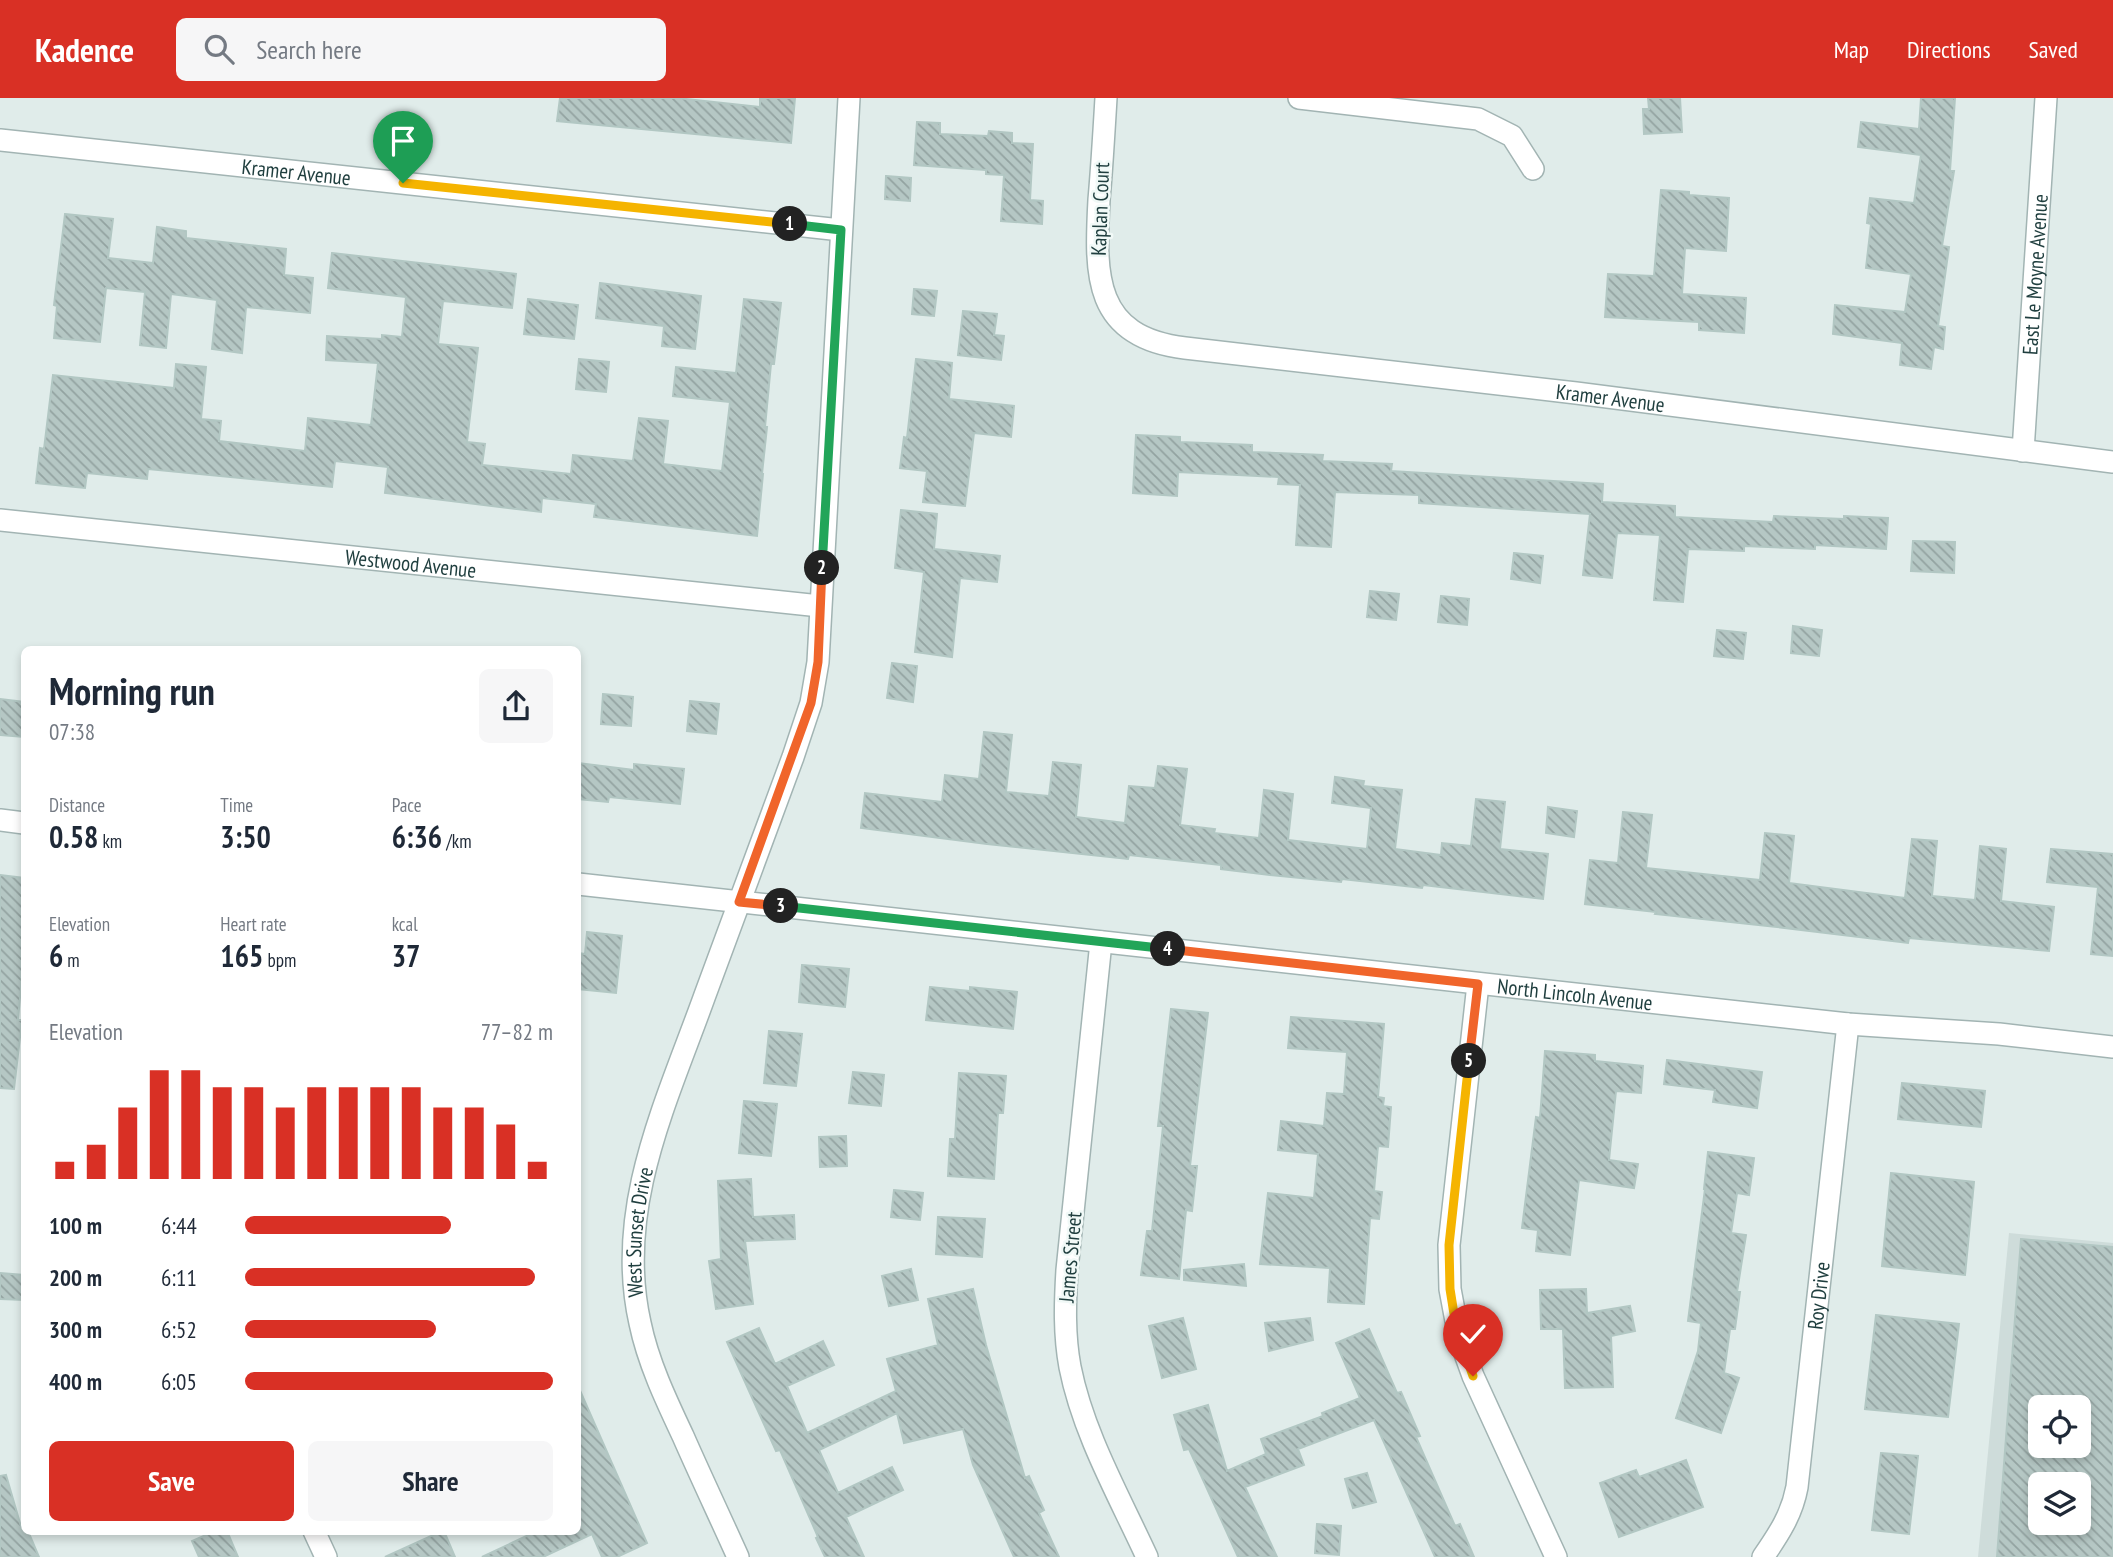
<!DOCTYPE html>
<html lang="en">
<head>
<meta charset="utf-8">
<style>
	:root { --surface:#fff; --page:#f6f6f7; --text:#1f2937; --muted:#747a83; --accent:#d93025 }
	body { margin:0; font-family:"PT Sans Narrow",sans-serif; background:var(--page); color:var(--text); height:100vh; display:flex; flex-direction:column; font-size:26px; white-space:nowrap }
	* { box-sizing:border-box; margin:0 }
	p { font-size:23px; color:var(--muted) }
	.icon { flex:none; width:38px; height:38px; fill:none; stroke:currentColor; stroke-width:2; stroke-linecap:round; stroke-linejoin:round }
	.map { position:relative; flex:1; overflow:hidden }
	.side { position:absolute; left:21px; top:548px; width:560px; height:889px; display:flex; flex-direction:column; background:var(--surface); border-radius:10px; box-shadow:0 4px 10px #0003 }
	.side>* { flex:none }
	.buttons { position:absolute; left:2028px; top:1297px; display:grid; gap:14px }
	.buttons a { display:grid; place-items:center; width:63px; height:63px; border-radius:10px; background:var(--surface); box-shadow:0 4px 10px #0003; font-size:35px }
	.pin { position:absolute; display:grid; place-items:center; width:60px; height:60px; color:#fff; margin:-72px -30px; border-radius:50% 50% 50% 0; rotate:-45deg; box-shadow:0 0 7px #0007 }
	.pin .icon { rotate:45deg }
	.km { position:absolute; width:35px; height:35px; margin:-18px; border-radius:50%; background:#222; color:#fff; font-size:19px; line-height:35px; text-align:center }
	.round { display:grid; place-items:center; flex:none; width:74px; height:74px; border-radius:10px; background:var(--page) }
	.head { display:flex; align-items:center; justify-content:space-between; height:119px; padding:0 28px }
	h1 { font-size:38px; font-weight:600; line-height:52px }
	.stats { display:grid; grid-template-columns:repeat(3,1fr); gap:10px; height:119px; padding:7px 28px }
	.stats div { display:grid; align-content:center }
	.stats b { font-size:30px; font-weight:600 }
	.stats small { font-size:19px; font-weight:400 }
	.stats p { font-size:19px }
	.chart { height:196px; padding:14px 28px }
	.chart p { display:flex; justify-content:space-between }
	.chart svg { width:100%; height:126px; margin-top:7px; stroke:var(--accent); stroke-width:6 }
	.action { display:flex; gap:14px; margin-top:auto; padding:14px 28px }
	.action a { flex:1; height:80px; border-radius:10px; background:var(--accent); color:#fff; font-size:28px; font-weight:600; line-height:80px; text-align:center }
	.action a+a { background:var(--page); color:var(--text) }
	ul { padding:0 28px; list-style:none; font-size:23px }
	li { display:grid; grid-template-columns:112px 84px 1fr; align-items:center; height:52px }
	li i { height:18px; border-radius:9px; background:var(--accent) }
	header { display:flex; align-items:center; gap:42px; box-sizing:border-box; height:98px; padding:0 35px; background:var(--accent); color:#fff }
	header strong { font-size:33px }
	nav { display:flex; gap:38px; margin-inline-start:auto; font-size:24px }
	.search { width:490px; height:63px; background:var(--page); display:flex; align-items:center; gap:18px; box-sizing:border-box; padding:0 24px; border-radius:10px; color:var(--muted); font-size:26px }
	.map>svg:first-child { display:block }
	.built { fill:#cedcda; fill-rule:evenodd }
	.building { fill:url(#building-back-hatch); stroke:#b2c7c3; stroke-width:2; fill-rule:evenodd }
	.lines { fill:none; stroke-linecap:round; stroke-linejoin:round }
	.street-casing { stroke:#a2b4b3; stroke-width:24 }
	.street { stroke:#fff; stroke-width:21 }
	.split-1-casing { stroke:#fff; stroke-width:14 }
	.split-2-casing { stroke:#fff; stroke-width:14 }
	.split-3-casing { stroke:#fff; stroke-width:14 }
	.split-4-casing { stroke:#fff; stroke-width:14 }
	.split-5-casing { stroke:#fff; stroke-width:14 }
	.split-6-casing { stroke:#fff; stroke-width:14 }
	.split-1 { stroke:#f5b400; stroke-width:9 }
	.split-2 { stroke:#22a559; stroke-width:9 }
	.split-3 { stroke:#f0652b; stroke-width:9 }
	.split-4 { stroke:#22a559; stroke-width:9 }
	.split-5 { stroke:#f0652b; stroke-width:9 }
	.split-6 { stroke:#f5b400; stroke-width:9 }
	.labels { text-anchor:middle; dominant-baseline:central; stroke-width:5; stroke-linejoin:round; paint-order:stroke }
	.street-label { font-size:21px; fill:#1f3e3e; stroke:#f1f9f7 }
</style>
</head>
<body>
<header>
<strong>Kadence</strong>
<div class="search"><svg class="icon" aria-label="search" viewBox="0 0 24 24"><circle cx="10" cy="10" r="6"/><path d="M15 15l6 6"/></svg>Search here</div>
<nav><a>Map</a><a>Directions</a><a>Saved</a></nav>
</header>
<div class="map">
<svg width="2113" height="1459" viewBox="0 0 2113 1459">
	<defs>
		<pattern id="building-back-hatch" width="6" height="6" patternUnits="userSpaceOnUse" patternTransform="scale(1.75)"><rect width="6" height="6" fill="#b5c7c4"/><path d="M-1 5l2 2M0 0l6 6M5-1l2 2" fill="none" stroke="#93a3a1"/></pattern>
	</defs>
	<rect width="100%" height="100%" fill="#e0ecea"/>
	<path class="built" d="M 2009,1135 L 2113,1145 L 2113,1459 L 1978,1459 ZM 2040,1309 L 2079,1309 L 2079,1348 L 2040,1348 ZM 2040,1386 L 2079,1386 L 2079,1424 L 2040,1424 Z"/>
	<path class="building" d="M 560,0 L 677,0 L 760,9 L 760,0 L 795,0 L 791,45 L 557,23 Z
		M 1648,0 L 1680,0 L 1682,34 L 1644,36 L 1643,11 L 1649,11 Z
		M 1921,0 L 1955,0 L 1950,73 L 1954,73 L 1942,148 L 1949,149 L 1938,228 L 1945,229 L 1943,251 L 1934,249 L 1931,271 L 1900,267 L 1902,245 L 1833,236 L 1835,207 L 1905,214 L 1911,176 L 1866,170 L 1871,126 L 1867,125 L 1870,100 L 1914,105 L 1921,57 L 1858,49 L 1861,24 L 1919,31 Z
		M 917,24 L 940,25 L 940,36 L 988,38 L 989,33 L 1012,35 L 1012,45 L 1033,46 L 1030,102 L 1043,103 L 1042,126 L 1001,123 L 1004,77 L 986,76 L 986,72 L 914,67 Z
		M 886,78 L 911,80 L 910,103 L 885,101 Z
		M 1661,92 L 1689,94 L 1689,97 L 1729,100 L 1726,153 L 1685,150 L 1682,196 L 1746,200 L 1744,235 L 1699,232 L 1699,224 L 1605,219 L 1608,176 L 1654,178 Z
		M 65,116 L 113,121 L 108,160 L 153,165 L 157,129 L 186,133 L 186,140 L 286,151 L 284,177 L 313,180 L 310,215 L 246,209 L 242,255 L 212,251 L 217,202 L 171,196 L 166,250 L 140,247 L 145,194 L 106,190 L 100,244 L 54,240 L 57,208 L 54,207 Z
		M 332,155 L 516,176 L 512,210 L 443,203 L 438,246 L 478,250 L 467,344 L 485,346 L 482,367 L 571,376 L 573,357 L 633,363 L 639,320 L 668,323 L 663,366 L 722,373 L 730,304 L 673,298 L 676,269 L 736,275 L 744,201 L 781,205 L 774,266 L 771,266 L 765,329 L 767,329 L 762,376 L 763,376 L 757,438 L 594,419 L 596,406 L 542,400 L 541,414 L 385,395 L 388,369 L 335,363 L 332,389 L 148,371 L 147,381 L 87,375 L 85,390 L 36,385 L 40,350 L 44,351 L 53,277 L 174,290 L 176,266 L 206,269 L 201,321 L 221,323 L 219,343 L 305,353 L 308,320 L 371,327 L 378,265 L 326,262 L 327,238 L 382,241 L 382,237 L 402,239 L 406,199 L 328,190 Z
		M 600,185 L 701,198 L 695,251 L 662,248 L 664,228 L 596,220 Z
		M 914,191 L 937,193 L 934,218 L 912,216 Z
		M 528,201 L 578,207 L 574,241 L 524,236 Z
		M 963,213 L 997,216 L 994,237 L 1004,238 L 1001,262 L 958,257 Z
		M 579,261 L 609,264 L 606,294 L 576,291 Z
		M 916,261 L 952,265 L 949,301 L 1014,308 L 1011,339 L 974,335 L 965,408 L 923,404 L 927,373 L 900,370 L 904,339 L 907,340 Z
		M 1136,337 L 1180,339 L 1180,344 L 1252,347 L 1252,354 L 1323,357 L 1322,363 L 1392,366 L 1391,373 L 1603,386 L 1602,404 L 1675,408 L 1675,419 L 1773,424 L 1774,418 L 1844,421 L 1844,418 L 1888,420 L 1886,451 L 1815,447 L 1815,451 L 1744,448 L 1744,453 L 1688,451 L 1683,504 L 1654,502 L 1660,437 L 1617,435 L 1612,480 L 1583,477 L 1590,416 L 1419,405 L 1419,397 L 1335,394 L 1331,449 L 1296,447 L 1300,387 L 1278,386 L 1279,379 L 1178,374 L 1177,398 L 1133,395 Z
		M 901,412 L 937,416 L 934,451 L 1000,458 L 997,484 L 960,480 L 952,559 L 915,554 L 924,474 L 895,470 Z
		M 1913,443 L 1955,444 L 1954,475 L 1911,473 Z
		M 1514,455 L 1543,458 L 1540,485 L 1511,481 Z
		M 1370,493 L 1399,496 L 1396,522 L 1367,519 Z
		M 1441,498 L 1469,501 L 1467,527 L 1438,524 Z
		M 1793,528 L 1822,532 L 1819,558 L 1791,555 Z
		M 1717,532 L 1746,535 L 1743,561 L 1714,558 Z
		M 892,565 L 917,568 L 913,604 L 887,600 Z
		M 603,596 L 633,599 L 631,628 L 601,626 Z
		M 0,601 L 24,604 L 24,639 L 0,637 Z
		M 690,603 L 719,606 L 716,636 L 687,633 Z
		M 984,634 L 1012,637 L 1006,694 L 1049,698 L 1053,664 L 1081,667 L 1076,719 L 1125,725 L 1129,688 L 1155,690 L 1158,668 L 1187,671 L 1180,727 L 1215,731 L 1214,735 L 1259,740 L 1264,692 L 1293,696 L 1288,742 L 1367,751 L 1371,710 L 1332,705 L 1335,679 L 1364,683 L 1363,688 L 1402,692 L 1395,751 L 1441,757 L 1442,745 L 1471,748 L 1476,701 L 1505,704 L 1500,751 L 1548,756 L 1543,801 L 1423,787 L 1422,790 L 1342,781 L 1341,784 L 1270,777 L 1221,771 L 1221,767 L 1129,757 L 1128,761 L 987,746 L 861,730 L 865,695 L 942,704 L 945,677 L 979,681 Z
		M 578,665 L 634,672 L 634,666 L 684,671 L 680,706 L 609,699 L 608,704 L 578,701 Z
		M 1548,709 L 1577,713 L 1574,739 L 1546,735 Z
		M 1623,714 L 1652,717 L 1646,770 L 1760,782 L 1765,735 L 1794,738 L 1789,785 L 1905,800 L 1912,741 L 1937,743 L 1932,798 L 1975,802 L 1980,748 L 2006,751 L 2001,803 L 2054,809 L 2049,853 L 1909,840 L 1908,845 L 1777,829 L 1655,816 L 1656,814 L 1585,806 L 1590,762 L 1618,765 Z
		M 2051,751 L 2113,756 L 2113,858 L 2091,856 L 2098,789 L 2047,784 Z
		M 0,777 L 24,780 L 24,855 L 18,922 L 22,922 L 14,991 L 0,990 Z
		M 587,834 L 622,838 L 616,895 L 578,891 L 578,855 L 585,856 Z
		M 802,867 L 849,871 L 845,909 L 799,904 Z
		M 930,889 L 970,893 L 970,889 L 1017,894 L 1013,931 L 926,922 Z
		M 1171,911 L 1208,915 L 1190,1068 L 1197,1068 L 1192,1113 L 1186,1112 L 1179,1181 L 1141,1177 L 1147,1133 L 1152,1133 L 1163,1028 L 1158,1028 Z
		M 1291,919 L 1384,926 L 1378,999 L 1384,1000 L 1383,1008 L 1391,1009 L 1388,1049 L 1378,1048 L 1374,1093 L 1382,1094 L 1379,1121 L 1370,1120 L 1364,1206 L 1328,1204 L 1330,1170 L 1260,1166 L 1268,1095 L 1314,1100 L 1318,1056 L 1278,1052 L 1281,1023 L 1324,1028 L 1327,995 L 1344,996 L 1347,954 L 1288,950 Z
		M 769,933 L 802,936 L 796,988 L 764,985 Z
		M 1545,953 L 1595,957 L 1595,963 L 1643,968 L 1641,995 L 1616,993 L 1609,1062 L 1638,1066 L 1634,1090 L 1579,1082 L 1570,1157 L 1536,1153 L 1538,1132 L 1522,1130 L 1536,1019 L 1540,1020 Z
		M 1667,962 L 1762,974 L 1757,1010 L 1713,1004 L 1715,992 L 1664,986 Z
		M 853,974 L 884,977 L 881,1008 L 849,1005 Z
		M 959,975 L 1006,978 L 1003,1015 L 998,1015 L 994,1081 L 948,1078 L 950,1041 L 955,1041 Z
		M 1902,985 L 1985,993 L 1981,1029 L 1898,1021 Z
		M 744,1003 L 777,1006 L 771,1058 L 739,1055 Z
		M 846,1038 L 847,1068 L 820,1069 L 819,1039 Z
		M 1708,1054 L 1754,1060 L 1749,1097 L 1737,1095 L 1731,1135 L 1746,1137 L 1737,1194 L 1740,1194 L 1735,1231 L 1730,1231 L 1724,1275 L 1739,1280 L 1721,1335 L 1676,1320 L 1698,1253 L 1701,1225 L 1688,1223 L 1705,1091 L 1704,1091 Z
		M 1891,1075 L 1974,1084 L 1965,1177 L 1882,1168 Z
		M 751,1081 L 753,1119 L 794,1117 L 795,1141 L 745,1143 L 753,1206 L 716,1211 L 709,1163 L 721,1161 L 718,1083 Z
		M 894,1092 L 923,1095 L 920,1122 L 891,1119 Z
		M 938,1119 L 985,1121 L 982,1159 L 936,1156 Z
		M 2021,1141 L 2113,1149 L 2113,1459 L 1997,1459 ZM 2040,1309 L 2079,1309 L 2079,1348 L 2040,1348 ZM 2040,1386 L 2079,1386 L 2079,1424 L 2040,1424 Z
		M 1244,1166 L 1246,1188 L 1184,1182 L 1184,1172 Z
		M 911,1171 L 918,1202 L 889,1208 L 882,1178 Z
		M 0,1175 L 24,1177 L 24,1202 L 0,1201 Z
		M 973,1191 L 986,1247 L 1025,1380 L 1029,1378 L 1044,1412 L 1039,1415 L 1059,1459 L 1014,1459 L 973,1367 L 963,1331 L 904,1345 L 897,1315 L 819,1352 L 838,1395 L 892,1369 L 903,1392 L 846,1419 L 864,1459 L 825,1459 L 816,1440 L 818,1439 L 780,1352 L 776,1353 L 727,1244 L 759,1230 L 775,1266 L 823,1243 L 834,1267 L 787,1288 L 807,1335 L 896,1293 L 887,1261 L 938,1247 L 928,1201 Z
		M 1586,1191 L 1587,1215 L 1630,1208 L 1635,1233 L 1611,1238 L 1613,1289 L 1565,1290 L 1563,1231 L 1541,1231 L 1540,1192 Z
		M 1876,1217 L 1959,1226 L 1948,1319 L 1865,1311 Z
		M 1183,1220 L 1196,1271 L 1162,1280 L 1149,1228 Z
		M 1310,1220 L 1313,1242 L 1269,1253 L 1265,1225 Z
		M 1369,1231 L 1397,1295 L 1401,1294 L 1420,1338 L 1416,1339 L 1455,1428 L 1460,1426 L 1474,1459 L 1435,1459 L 1374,1322 L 1298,1351 L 1304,1367 L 1245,1389 L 1277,1459 L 1238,1459 L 1189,1351 L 1184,1352 L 1174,1317 L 1208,1307 L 1227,1373 L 1266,1356 L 1261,1341 L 1323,1318 L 1322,1315 L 1360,1300 L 1336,1245 Z
		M 578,1288 L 647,1445 L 617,1459 L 602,1459 L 592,1436 L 543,1459 L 482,1459 L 537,1433 L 578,1433 Z
		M 1881,1355 L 1918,1358 L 1909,1436 L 1872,1432 Z
		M 1686,1362 L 1703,1409 L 1619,1439 L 1600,1385 L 1636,1372 L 1639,1379 Z
		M 1367,1375 L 1376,1404 L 1353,1410 L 1345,1381 Z
		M 6,1377 L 22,1432 L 24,1431 L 24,1433 L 28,1433 L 39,1459 L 0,1459 L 0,1378 Z
		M 1317,1426 L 1341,1428 L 1339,1457 L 1315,1455 Z
		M 215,1433 L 227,1433 L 238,1459 L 199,1459 L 192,1443 Z
		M 442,1433 L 444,1433 L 455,1459 L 385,1459 Z"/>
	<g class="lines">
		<defs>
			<g id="street">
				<path id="s1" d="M 1106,0 C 1104,34 1102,68 1099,102 C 1095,177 1093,239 1185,250 L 1576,295 L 2113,364"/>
				<path d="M 1299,0 L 1478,21 L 1512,38 L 1533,71"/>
				<path id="s2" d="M 0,42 L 841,132"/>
				<path id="s3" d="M 2023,353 L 2046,0"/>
				<path id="s4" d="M 0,422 L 820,508"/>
				<path d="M 0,722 L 24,725"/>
				<path id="s5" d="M 578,786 L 1848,926 L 1999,936 L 2113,949"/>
				<path d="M 1101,844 L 1067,1172 C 1065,1205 1064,1237 1070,1269 C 1083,1335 1119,1398 1147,1459"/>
				<path d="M 1478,886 L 1449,1147 L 1450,1191 L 1459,1239 L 1473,1278 L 1556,1459"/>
				<path d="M 314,1433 L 326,1459"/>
				<path id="s6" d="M 738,1459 C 720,1419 701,1379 683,1338 C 666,1302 648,1264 640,1225 C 614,1110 667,1003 705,897 C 734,818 764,738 793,659 L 811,605 L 818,564 L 849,0"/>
				<path id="s7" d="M 1763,1459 C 1779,1436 1792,1416 1797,1389 L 1848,926"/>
			</g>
		</defs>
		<use href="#street" class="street-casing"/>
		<use href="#street" class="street"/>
	</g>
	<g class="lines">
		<defs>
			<path id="split-1" d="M 403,85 L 790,126"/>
			<path id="split-2" d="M 790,126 L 841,132 L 822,470"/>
			<path id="split-3" d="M 781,808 L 739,804 L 811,605 L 818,564 L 822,470"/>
			<path id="split-4" d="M 781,808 L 1168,851"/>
			<path id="split-5" d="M 1168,851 L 1478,886 L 1469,963"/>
			<path id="split-6" d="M 1469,963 L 1449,1147 L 1450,1191 L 1454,1216 L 1459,1239 L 1473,1278"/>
		</defs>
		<use href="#split-1" class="split-1-casing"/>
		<use href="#split-2" class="split-2-casing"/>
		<use href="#split-3" class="split-3-casing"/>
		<use href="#split-4" class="split-4-casing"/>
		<use href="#split-5" class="split-5-casing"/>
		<use href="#split-6" class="split-6-casing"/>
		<use href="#split-1" class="split-1"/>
		<use href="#split-2" class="split-2"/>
		<use href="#split-3" class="split-3"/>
		<use href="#split-4" class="split-4"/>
		<use href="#split-5" class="split-5"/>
		<use href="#split-6" class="split-6"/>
	</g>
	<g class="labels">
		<g class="street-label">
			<text stroke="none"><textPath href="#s2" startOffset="298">Kramer Avenue</textPath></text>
			<text transform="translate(1100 111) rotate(-88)">Kaplan Court</text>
			<text stroke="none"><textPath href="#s3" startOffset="177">East Le Moyne Avenue</textPath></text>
			<text stroke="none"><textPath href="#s1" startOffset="728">Kramer Avenue</textPath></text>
			<text stroke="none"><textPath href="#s4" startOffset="413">Westwood Avenue</textPath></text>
			<text stroke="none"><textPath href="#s5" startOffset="1003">North Lincoln Avenue</textPath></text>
			<text stroke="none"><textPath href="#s6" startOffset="346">West Sunset Drive</textPath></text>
			<text transform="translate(1070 1159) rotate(-85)">James Street</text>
			<text stroke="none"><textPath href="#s7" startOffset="271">Roy Drive</textPath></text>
		</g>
	</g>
</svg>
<div class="buttons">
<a><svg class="icon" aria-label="locate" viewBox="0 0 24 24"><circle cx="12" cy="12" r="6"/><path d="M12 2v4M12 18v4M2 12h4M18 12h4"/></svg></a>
<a><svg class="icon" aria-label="layers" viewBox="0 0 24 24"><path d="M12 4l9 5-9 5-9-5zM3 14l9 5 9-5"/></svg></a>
</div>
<div class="pin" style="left:403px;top:85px;background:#1e9e55"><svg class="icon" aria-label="arrive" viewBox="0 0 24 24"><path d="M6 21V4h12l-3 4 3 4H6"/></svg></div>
<div class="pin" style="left:1473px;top:1278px;background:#d93025"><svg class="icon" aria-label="check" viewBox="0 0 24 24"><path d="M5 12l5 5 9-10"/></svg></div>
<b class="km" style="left:790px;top:126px">1</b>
<b class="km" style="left:822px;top:470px">2</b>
<b class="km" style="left:781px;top:808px">3</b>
<b class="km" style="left:1168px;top:851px">4</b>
<b class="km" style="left:1469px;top:963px">5</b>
<section class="side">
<div class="head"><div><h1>Morning run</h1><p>07:38</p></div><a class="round"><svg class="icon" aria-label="share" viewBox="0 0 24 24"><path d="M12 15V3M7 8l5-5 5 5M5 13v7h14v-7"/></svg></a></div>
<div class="stats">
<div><p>Distance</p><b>0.58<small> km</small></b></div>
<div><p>Time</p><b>3:50</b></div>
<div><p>Pace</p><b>6:36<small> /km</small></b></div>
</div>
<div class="stats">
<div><p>Elevation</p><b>6<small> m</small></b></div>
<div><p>Heart rate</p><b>165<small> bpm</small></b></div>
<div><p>kcal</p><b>37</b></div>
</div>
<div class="chart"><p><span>Elevation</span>77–82 m</p>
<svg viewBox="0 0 160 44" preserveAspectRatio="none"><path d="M5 44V38M15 44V32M25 44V19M35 44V6M45 44V6M55 44V12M65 44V12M75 44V19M85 44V12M95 44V12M105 44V12M115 44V12M125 44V19M135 44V19M145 44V25M155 44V38"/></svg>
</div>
<ul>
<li><b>100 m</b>6:44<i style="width:67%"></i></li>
<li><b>200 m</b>6:11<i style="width:94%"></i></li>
<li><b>300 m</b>6:52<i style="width:62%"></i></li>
<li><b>400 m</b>6:05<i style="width:100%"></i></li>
</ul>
<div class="action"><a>Save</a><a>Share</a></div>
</section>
</div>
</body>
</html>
